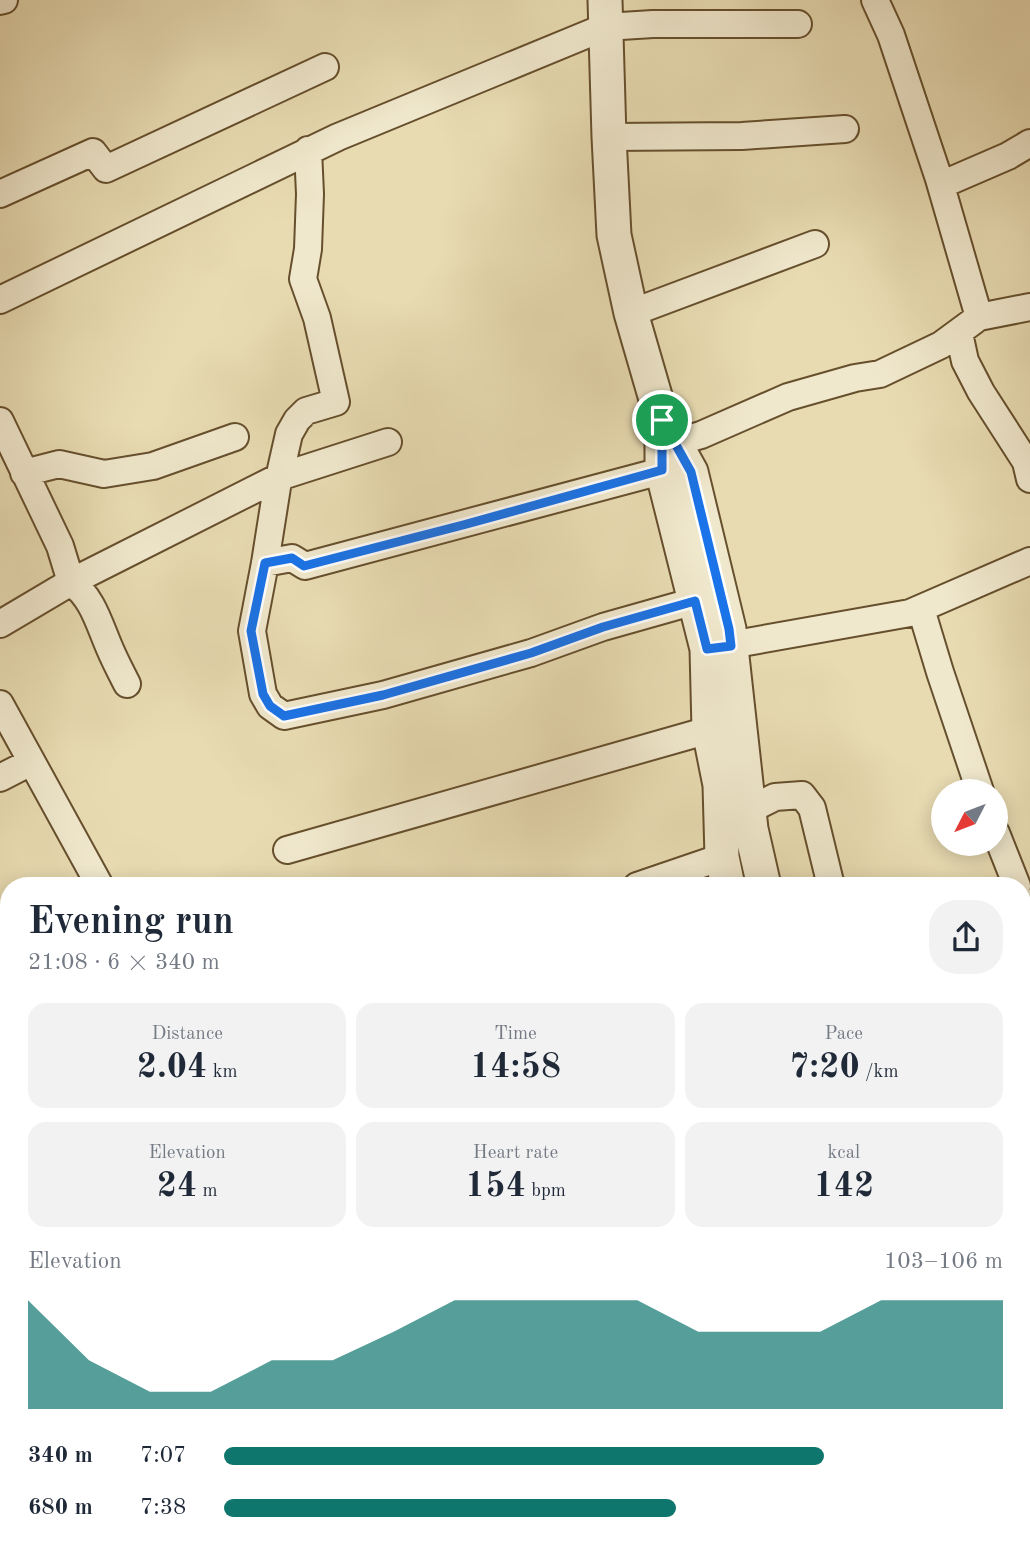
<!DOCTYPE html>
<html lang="en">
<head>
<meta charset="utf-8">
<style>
	:root { --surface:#fff; --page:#f2f2f3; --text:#1f2937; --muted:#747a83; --accent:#0f766e }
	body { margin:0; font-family:"Old Standard TT",serif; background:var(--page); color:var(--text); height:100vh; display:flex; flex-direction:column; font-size:26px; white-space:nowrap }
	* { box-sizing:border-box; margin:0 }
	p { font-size:23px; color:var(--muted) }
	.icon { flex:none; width:38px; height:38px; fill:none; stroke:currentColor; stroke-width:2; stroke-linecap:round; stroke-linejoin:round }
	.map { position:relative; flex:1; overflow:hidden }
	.panel { position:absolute; left:0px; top:877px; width:1031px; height:674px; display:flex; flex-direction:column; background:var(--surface); border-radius:28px 28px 0 0; box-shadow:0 4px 18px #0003 }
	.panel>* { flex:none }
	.needle { width:46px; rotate:228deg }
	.controls { position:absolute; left:931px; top:779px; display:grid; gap:14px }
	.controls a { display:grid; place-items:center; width:77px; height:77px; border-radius:50%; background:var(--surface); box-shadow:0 4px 18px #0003; font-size:35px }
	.pin { position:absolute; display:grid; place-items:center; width:60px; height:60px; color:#fff; margin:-30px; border:4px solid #fff; border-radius:50%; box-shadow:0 2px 7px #0007 }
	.round { display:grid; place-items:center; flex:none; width:74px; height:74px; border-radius:28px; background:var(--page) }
	.headline { display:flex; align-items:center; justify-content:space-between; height:119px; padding:0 28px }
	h1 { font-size:38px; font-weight:700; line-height:52px }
	.figures { display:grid; grid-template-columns:repeat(3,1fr); gap:10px; height:119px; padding:7px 28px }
	.figures div { display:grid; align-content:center; border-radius:18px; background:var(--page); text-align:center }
	.figures b { font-size:35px; font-weight:700 }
	.figures small { font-size:19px; font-weight:400 }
	.figures p { font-size:19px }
	.chart { height:196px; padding:14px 28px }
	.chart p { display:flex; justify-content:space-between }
	.chart svg { width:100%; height:126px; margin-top:7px; fill:var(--accent); opacity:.7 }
	ul { padding:0 28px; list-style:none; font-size:23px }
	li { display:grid; grid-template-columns:112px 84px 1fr; align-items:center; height:52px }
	li i { height:18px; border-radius:9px; background:var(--accent) }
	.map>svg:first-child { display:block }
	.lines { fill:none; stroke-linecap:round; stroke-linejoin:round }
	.minor-casing { stroke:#664f2d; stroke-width:30 }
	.tertiary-casing { stroke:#664f2d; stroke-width:37 }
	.minor { stroke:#f0e8cd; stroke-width:26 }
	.tertiary { stroke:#f0e8cd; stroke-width:33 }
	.route-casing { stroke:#fff; stroke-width:14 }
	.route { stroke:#1a73e8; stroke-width:9 }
</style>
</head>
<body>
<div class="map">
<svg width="1030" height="1549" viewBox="0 0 1030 1549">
	<rect width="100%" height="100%" fill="#e8dbb2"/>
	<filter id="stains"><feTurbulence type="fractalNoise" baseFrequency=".00286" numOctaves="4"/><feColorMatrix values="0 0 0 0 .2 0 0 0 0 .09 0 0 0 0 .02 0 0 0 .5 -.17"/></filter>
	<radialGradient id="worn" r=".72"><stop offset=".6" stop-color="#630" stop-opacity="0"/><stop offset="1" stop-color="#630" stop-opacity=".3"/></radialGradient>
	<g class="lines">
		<defs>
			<path id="minor" d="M 875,0 L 891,35 L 939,179 L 979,317 L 1030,307
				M 0,1 L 4,0
				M 609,137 L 742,136 L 845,129
				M 308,150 L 310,194 L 308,249 L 303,279 L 317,318 L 336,402 L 306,411 L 297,420 L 289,434 L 277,487 L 265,563 L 252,631 L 263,694 L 270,706 L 284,716 L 383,695 L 531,653 L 603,627 L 695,601
				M 941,185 L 1008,156 L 1030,143
				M 0,194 L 93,152 L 106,169 L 325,67
				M 0,300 L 338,137 L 605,27 L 653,24 L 798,24
				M 631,313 L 815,244
				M 959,333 L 965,361 L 981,392 L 1026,462 L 1030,479
				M 0,421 L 60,546 L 71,582 L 0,624
				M 662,446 L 701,435 L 788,397 L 855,378 L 880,374 L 941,345 L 979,317
				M 24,473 L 59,464 L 104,474 L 153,466 L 235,437
				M 265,563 L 292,558 L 305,566 L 680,466
				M 921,609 L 940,672 L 980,791
				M 713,648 L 910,613 L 1030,561
				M 127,684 C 121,672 115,661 110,649 C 99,624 93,598 71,582 L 279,477 L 388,442
				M 0,704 L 100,886
				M 0,778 L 31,762
				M 749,810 L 775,797 L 802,795 L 812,808 L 831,886
				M 996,833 L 1017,886
				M 287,850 L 709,730
				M 637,886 L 722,857
				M 1022,900 L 1030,922
				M 0,1035 L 9,1030
				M 1022,1143 L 1030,1140
				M 0,1173 L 9,1188
				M 1022,1277 L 1030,1273
				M 1022,1413 L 1030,1409"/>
			<path id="tertiary" d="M 605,0 L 609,137 L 614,235 L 631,313 L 662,420 L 691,472 L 729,629 L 751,829 L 764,886
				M 662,426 L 662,470 L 707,649 L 709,730 L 720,785 L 722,857 L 728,886
				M 0,1518 L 9,1512
				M 931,1542 L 932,1549"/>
		</defs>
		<use href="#minor" class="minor-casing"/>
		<use href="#tertiary" class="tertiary-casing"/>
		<use href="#minor" class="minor"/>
		<use href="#tertiary" class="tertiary"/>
	</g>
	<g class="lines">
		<defs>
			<path id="route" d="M 662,420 L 691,472 L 729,629 L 731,646 L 707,649 L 695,601 L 603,627 L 531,653 L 383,695 L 284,716 L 270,706 L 263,694 L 251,631 L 265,563 L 292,558 L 304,566 L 463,525 L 662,470 Z"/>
		</defs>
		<use href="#route" class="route-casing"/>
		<use href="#route" class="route"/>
	</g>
	<rect width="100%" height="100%" filter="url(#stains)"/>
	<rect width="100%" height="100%" fill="url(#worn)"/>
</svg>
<div class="controls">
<a><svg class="needle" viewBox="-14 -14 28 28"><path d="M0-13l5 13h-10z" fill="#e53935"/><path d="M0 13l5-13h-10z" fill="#747a83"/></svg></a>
</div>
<div class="pin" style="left:662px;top:420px;background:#1e9e55"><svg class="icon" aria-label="arrive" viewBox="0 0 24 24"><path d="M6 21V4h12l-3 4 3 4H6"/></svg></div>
<section class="panel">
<div class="headline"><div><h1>Evening run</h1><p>21:08 · 6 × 340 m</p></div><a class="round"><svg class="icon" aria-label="share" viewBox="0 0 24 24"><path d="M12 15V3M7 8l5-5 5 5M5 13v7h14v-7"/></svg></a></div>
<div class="figures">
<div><p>Distance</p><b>2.04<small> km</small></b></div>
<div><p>Time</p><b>14:58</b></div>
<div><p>Pace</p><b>7:20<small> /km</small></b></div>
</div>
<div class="figures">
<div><p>Elevation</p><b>24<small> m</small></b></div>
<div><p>Heart rate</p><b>154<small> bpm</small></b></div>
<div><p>kcal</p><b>142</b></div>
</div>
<div class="chart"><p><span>Elevation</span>103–106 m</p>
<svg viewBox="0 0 160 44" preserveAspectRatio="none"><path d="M0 44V6L10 27L20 38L30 38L40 27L50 27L60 17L70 6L80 6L90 6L100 6L110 17L120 17L130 17L140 6L150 6L160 6V44z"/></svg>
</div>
<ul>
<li><b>340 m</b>7:07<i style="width:77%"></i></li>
<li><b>680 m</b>7:38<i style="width:58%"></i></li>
</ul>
</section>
</div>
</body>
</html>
